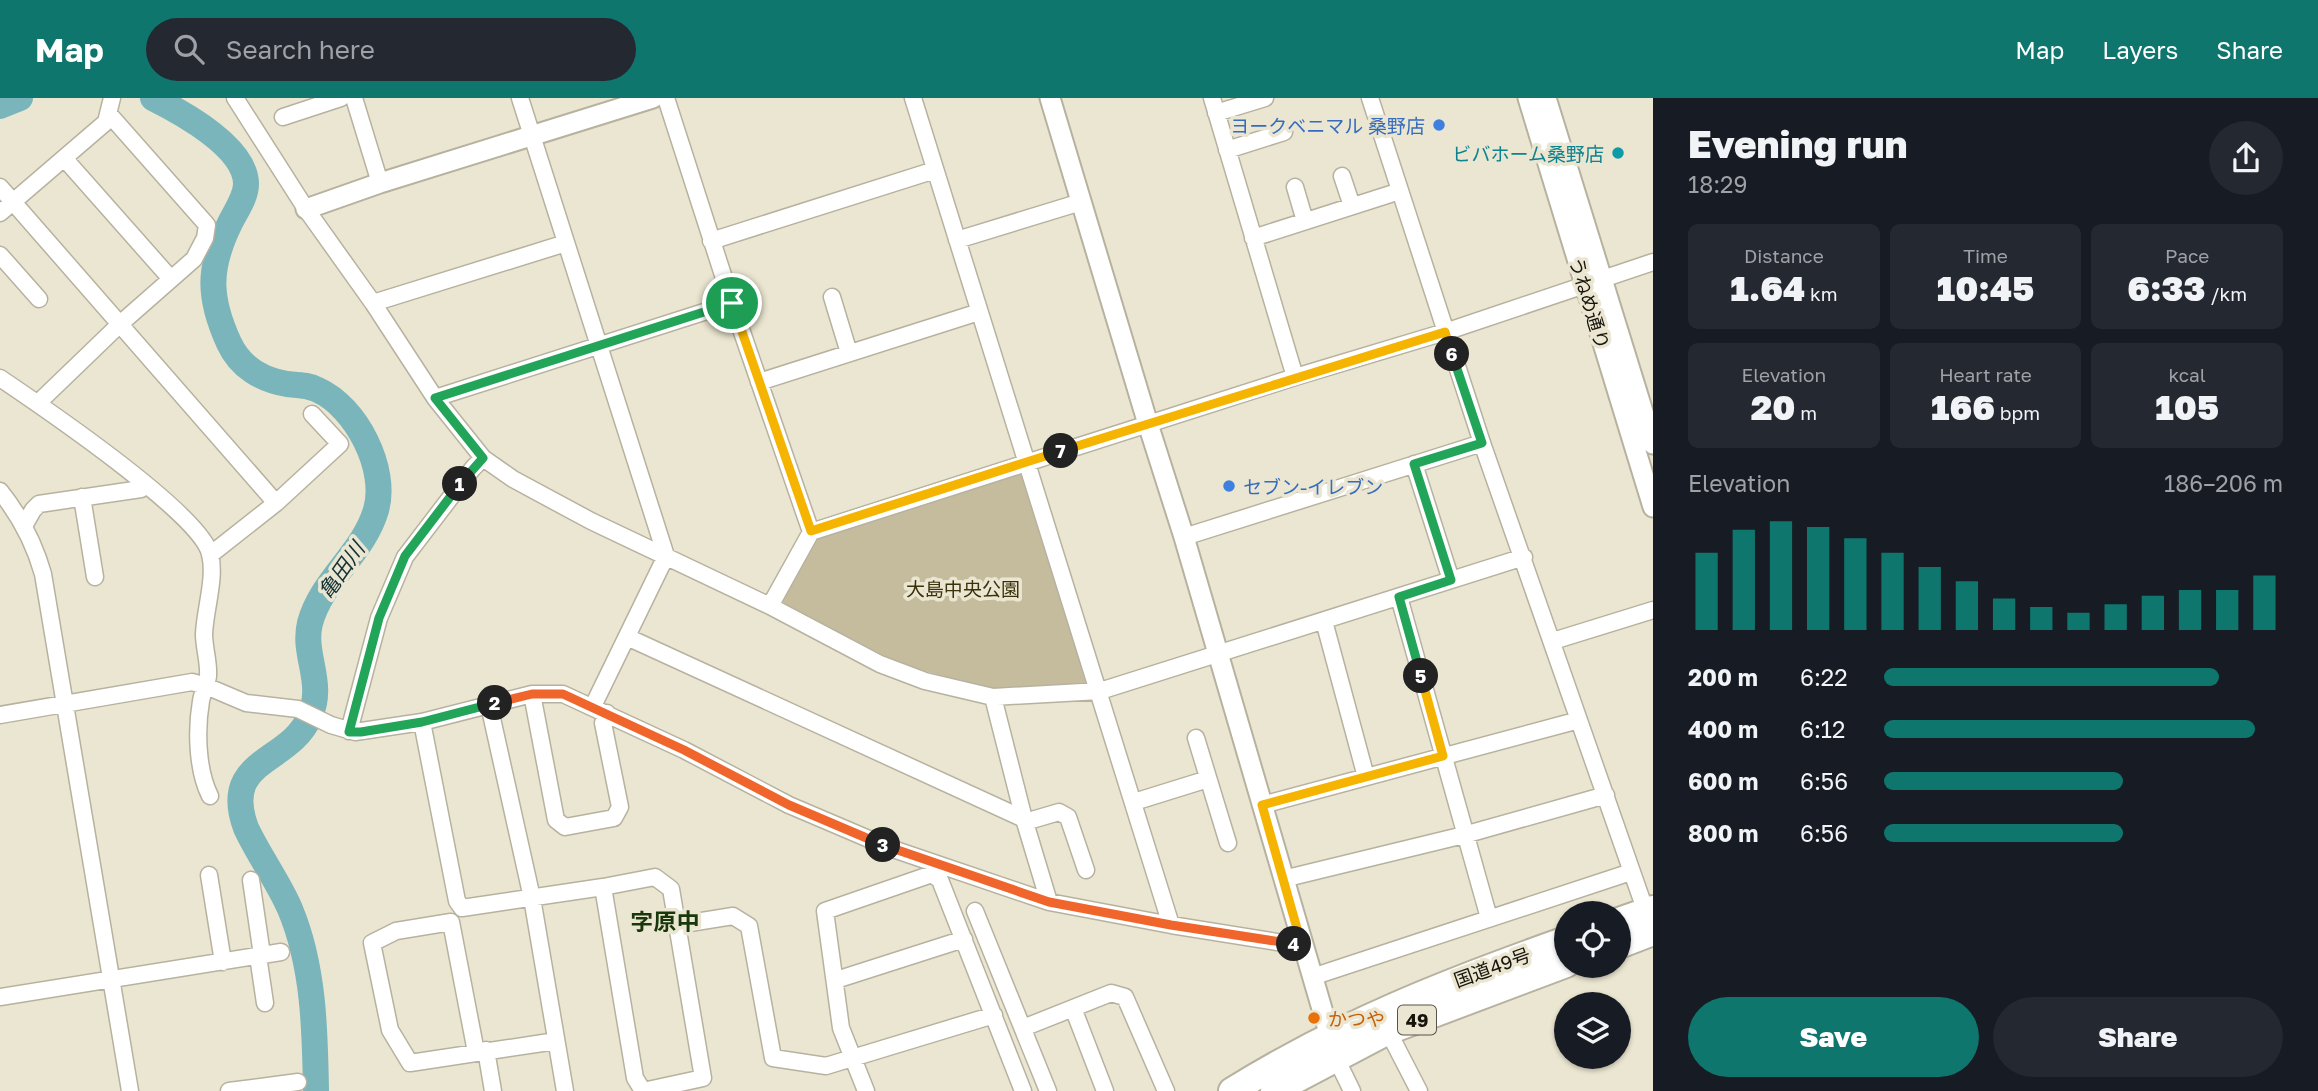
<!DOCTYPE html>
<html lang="en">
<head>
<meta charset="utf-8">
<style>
	:root { --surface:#171b24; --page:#242831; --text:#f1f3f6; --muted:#9ea1a6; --accent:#0f766e }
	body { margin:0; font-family:"Golos Text","Noto Sans JP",sans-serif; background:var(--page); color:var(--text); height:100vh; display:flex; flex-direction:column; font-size:26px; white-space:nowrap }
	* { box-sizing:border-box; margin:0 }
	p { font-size:23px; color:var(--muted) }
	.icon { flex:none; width:38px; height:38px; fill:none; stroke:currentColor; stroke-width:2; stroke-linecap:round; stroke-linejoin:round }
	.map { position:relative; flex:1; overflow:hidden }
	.side { display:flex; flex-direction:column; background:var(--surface); width:665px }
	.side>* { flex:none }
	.buttons { position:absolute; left:1554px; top:803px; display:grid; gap:14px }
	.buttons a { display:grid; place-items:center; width:77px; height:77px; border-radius:50%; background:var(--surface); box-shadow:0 2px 5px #0004; font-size:35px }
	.pin { position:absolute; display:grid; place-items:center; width:60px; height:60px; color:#fff; margin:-30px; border:4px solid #fff; border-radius:50%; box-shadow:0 2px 7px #0007 }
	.km { position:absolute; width:35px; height:35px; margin:-18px; border-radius:50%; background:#222; color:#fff; font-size:19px; line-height:35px; text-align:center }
	.round { display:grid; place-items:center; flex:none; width:74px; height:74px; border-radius:37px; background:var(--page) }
	.head { display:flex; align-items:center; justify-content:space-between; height:119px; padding:0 35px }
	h1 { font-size:38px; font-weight:800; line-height:52px }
	.figures { display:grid; grid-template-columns:repeat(3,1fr); gap:10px; height:119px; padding:7px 35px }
	.figures div { display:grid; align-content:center; border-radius:10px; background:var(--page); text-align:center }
	.figures b { font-size:35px; font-weight:800 }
	.figures small { font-size:19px; font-weight:400 }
	.figures p { font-size:19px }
	.chart { height:196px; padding:14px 35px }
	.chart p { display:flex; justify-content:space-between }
	.chart svg { width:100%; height:126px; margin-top:7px; stroke:var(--accent); stroke-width:6 }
	.cta { display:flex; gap:14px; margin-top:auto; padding:14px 35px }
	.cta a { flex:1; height:80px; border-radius:42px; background:var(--accent); color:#fff; font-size:28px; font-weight:800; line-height:80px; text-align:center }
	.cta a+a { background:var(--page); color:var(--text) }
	ul { padding:0 35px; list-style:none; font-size:23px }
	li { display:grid; grid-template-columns:112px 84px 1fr; align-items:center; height:52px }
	li i { height:18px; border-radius:9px; background:var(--accent) }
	header { display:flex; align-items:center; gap:42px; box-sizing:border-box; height:98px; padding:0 35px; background:var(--accent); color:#fff }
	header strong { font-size:33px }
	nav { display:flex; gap:38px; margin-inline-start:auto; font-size:24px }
	.search { width:490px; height:63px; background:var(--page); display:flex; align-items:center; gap:18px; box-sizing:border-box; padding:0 24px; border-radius:38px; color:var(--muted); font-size:26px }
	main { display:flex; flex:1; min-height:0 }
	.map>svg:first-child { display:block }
	.green { fill:#c4bc9d }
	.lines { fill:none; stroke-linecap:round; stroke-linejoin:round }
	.river { stroke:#79b5ba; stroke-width:26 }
	.minor-casing { stroke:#b7b29f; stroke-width:19 }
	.tertiary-casing { stroke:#b7b29f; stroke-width:23 }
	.trunk-casing { stroke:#b7b29f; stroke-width:30 }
	.minor { stroke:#fff; stroke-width:16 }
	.tertiary { stroke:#fff; stroke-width:19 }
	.trunk { stroke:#fff; stroke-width:26 }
	.split-1-casing { stroke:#fff; stroke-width:14 }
	.split-2-casing { stroke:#fff; stroke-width:14 }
	.split-3-casing { stroke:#fff; stroke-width:14 }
	.split-4-casing { stroke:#fff; stroke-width:14 }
	.split-5-casing { stroke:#fff; stroke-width:14 }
	.split-6-casing { stroke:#fff; stroke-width:14 }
	.split-7-casing { stroke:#fff; stroke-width:14 }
	.split-8-casing { stroke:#fff; stroke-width:14 }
	.split-1 { stroke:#22a559; stroke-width:9 }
	.split-2 { stroke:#22a559; stroke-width:9 }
	.split-3 { stroke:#f0652b; stroke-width:9 }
	.split-4 { stroke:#f0652b; stroke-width:9 }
	.split-5 { stroke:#f5b400; stroke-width:9 }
	.split-6 { stroke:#22a559; stroke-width:9 }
	.split-7 { stroke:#f5b400; stroke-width:9 }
	.split-8 { stroke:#f5b400; stroke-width:9 }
	.shop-dot { fill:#3f7fe0; stroke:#ebe6d1; stroke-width:2.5 }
	.culture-dot { fill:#0f9aa8; stroke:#ebe6d1; stroke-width:2.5 }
	.food-dot { fill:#e8710a; stroke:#ebe6d1; stroke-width:2.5 }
	.labels { text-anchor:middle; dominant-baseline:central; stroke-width:7; stroke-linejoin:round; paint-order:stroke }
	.shield { fill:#ebe6d1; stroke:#565348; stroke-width:2 }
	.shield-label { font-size:18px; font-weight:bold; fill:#16140d }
	.shop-label { font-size:19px; fill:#366cbe; stroke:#ebe6d1; text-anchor:end }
	.culture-label { font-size:19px; fill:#0d838f; stroke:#ebe6d1; text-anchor:end }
	.street-label { font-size:19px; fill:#16140d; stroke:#ebe6d1 }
	.park-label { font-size:19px; fill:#3b320c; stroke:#ebe6d1 }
	.food-label { font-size:19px; fill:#c56008; stroke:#ebe6d1; text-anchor:start }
	.water-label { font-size:21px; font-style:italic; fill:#143336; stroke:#ebe6d1 }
	.quarter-label { font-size:23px; font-weight:bold; fill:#18370a; stroke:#ebe6d1 }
</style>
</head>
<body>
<header>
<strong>Map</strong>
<div class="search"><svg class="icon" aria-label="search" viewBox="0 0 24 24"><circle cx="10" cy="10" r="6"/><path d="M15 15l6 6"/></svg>Search here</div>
<nav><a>Map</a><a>Layers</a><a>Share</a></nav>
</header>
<main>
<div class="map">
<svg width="1653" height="993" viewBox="0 0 1653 993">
	<rect width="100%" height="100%" fill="#ebe6d1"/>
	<path class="green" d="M 1022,374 L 1091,588 L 993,591 L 902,567 L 782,504 L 818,440 Z"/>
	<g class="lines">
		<path class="river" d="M 153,0 C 181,14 246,49 246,86 C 246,99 236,113 230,125 C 208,170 208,199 229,245 C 240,269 262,282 287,286 C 298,287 309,287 318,292 C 356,309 388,371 376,412 C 363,456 322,481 310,525 C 302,557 325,584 310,618 C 290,666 220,660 246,730 C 259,758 278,783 290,811 C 314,868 315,933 316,993
			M 0,8 L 20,0"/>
		<defs>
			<path id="minor" d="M 235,0 L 306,111 L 373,205 L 435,300 L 483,360 L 513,381 L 591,423 L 770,508 L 880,566 L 925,583 L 993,599 L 1100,593 L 1524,459
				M 354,0 L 380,85
				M 520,0 L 666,458 L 593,608
				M 666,0 L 732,205 L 811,434
				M 913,0 L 1171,827
				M 1212,0 L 1295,279
				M 1370,0 L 1482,345 L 1646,814
				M 1216,15 L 1265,0
				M 283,19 L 341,0
				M 1227,52 L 1284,34
				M 64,60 L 171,181
				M 1342,78 L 1352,108
				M 0,89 L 276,405
				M 1295,89 L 1305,123
				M 0,115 L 106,24 L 112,0
				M 1253,140 L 1400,93
				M 957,142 L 1081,104
				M 711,143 L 935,72
				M 0,157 L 39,201
				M 832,199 L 849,255
				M 373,205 L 566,145
				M 0,280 C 40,307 201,416 210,456 C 216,480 205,511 204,536 C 204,550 209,564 208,578 C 207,587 202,595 201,603 C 196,632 197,672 210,698
				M 759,284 L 979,214
				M 435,300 L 732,205
				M 38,305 L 120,226 L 194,161 L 205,140 L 207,127 L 109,16
				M 1414,366 L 1451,482
				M 0,393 C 20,418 34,444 43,476 L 130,993
				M 82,399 L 95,479
				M 24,428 L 33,412 L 39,406 L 141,391 L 146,388
				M 1184,439 L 1482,345
				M 210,457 L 276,405 L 340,346 L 312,316
				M 1399,499 L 1489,820
				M 770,508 L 811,434 L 1295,279 L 1445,234 L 1653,164
				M 1324,523 L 1366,679
				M 627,539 L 1024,721
				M 1553,543 L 1653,512
				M 532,596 L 556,722 L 565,729 L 614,720 L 620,709 L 603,625 L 607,615
				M 993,599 L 1024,721 L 1049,804
				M 489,607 L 532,800 L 565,993
				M 0,617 L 192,584 L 206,588 L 246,605 L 298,611 L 331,627 L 355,634 L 422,624 L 532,596 L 563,596 L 684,652 L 789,707 L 890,750 L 1049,804 L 1171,827 L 1302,848
				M 422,624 L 457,803 L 462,810 L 603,789 L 635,980 L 643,993
				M 349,633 L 379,520 L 405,459 L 473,370 L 483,360
				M 1196,640 L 1228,745
				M 1134,704 L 1208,681
				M 1262,707 L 1579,622
				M 1025,724 L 1059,714 L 1068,719 L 1086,772
				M 932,776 L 940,782 L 1023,993
				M 209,777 L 223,864
				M 1283,781 L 1464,737 L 1606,697
				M 251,782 L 262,857
				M 603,789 L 655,779 L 671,791 L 703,980 L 643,993
				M 975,813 L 1048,993
				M 677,827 L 733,818 L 749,828 L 773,960 L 826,968 L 994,917
				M 258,858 L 265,905
				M 1312,879 L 1631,774
				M 836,882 L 964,841
				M 0,899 L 281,854
				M 1073,910 L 1105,993
				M 1023,930 L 1111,895 L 1125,899 L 1166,993
				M 1388,933 L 1419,993
				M 486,952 L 493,993
				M 476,954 L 451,824 L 396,833 L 372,845 L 390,932 L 410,965 L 556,943
				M 1336,960 L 1352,993
				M 229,993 L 298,984
				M 866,993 L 841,930 L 825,813 L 932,776 L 937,766"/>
			<path id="tertiary" d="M 1050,0 L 1148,326 L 1184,439 L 1334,952
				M 1528,0 L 1653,409
				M 1546,0 L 1653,346
				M 306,111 L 380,85 L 653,0"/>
			<path id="trunk" d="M 1619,823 L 1653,811
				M 1619,847 L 1653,834
				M 1232,993 C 1340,926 1447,884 1566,842
				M 1274,993 L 1388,933 L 1566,866"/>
		</defs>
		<use href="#minor" class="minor-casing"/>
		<use href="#tertiary" class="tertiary-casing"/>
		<use href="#trunk" class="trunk-casing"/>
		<use href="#minor" class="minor"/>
		<use href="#tertiary" class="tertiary"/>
		<use href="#trunk" class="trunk"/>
	</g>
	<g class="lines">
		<defs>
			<path id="split-1" d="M 460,386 L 483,360 L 435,300 L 732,205"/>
			<path id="split-2" d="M 460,386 L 405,458 L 379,520 L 349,634 L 361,634 L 422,624 L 495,605"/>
			<path id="split-3" d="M 495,605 L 532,596 L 563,596 L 684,652 L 789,707 L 883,747"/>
			<path id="split-4" d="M 883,747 L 1049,804 L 1171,827 L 1294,846"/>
			<path id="split-5" d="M 1294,846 L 1302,848 L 1262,707 L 1443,658 L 1421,578"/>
			<path id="split-6" d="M 1421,578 L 1399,499 L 1451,482 L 1414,366 L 1482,345 L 1452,256"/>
			<path id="split-7" d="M 1061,353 L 1445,234 L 1452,256"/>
			<path id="split-8" d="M 732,205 L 811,433 L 1061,353"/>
		</defs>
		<use href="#split-1" class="split-1-casing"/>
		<use href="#split-2" class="split-2-casing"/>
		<use href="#split-3" class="split-3-casing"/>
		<use href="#split-4" class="split-4-casing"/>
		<use href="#split-5" class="split-5-casing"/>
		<use href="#split-6" class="split-6-casing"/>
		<use href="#split-7" class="split-7-casing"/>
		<use href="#split-8" class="split-8-casing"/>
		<use href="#split-1" class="split-1"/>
		<use href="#split-2" class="split-2"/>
		<use href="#split-3" class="split-3"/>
		<use href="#split-4" class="split-4"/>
		<use href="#split-5" class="split-5"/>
		<use href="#split-6" class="split-6"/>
		<use href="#split-7" class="split-7"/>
		<use href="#split-8" class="split-8"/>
	</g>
	<g class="shop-dot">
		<circle cx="1439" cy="27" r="7"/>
		<circle cx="1229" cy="388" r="7"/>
	</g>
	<circle class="culture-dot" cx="1618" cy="55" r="7"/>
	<circle class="food-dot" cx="1314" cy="920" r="7"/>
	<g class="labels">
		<rect class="shield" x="1398" y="907.5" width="38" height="29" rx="5"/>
		<g class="shield-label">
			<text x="1417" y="922">49</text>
		</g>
		<g class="shop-label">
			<text x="1425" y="27">ヨークベニマル 桑野店</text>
			<text x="1243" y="388" text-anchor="start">セブン-イレブン</text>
		</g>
		<g class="culture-label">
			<text x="1604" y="55">ビバホーム桑野店</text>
		</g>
		<g class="street-label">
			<text transform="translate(1590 205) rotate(73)">うねめ通り</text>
			<text transform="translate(1492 869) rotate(-20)">国道49号</text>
		</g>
		<g class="park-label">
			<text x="963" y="490">大島中央公園</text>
		</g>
		<g class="food-label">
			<text x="1328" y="920">かつや</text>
		</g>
		<g class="water-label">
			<text transform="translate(341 472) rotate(-55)">亀田川</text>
		</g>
		<g class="quarter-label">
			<text x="665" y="823">字原中</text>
		</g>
	</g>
</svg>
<div class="buttons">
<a><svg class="icon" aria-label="locate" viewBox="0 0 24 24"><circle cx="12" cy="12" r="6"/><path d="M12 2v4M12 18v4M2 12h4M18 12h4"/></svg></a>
<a><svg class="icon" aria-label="layers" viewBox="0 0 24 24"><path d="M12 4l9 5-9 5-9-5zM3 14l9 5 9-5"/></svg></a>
</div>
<div class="pin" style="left:732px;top:205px;background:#1e9e55"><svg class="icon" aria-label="arrive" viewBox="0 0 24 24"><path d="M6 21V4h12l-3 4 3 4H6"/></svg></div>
<b class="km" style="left:460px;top:386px">1</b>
<b class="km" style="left:495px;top:605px">2</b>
<b class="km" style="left:883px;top:747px">3</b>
<b class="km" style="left:1294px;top:846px">4</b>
<b class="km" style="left:1421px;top:578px">5</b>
<b class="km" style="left:1452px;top:256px">6</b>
<b class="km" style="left:1061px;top:353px">7</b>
</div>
<section class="side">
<div class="head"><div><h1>Evening run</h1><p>18:29</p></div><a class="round"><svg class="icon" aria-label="share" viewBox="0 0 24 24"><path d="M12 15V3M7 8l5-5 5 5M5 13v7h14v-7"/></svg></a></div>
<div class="figures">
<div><p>Distance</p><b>1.64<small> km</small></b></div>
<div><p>Time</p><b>10:45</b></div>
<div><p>Pace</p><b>6:33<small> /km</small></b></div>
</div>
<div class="figures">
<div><p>Elevation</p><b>20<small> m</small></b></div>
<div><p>Heart rate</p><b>166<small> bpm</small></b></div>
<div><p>kcal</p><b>105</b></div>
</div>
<div class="chart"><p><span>Elevation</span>186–206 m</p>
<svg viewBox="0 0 160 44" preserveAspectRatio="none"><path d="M5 44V17M15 44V9M25 44V6M35 44V8M45 44V12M55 44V17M65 44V22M75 44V27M85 44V33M95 44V36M105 44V38M115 44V35M125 44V32M135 44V30M145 44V30M155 44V25"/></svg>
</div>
<ul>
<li><b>200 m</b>6:22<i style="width:84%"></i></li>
<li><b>400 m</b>6:12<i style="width:93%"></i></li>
<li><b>600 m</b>6:56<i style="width:60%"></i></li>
<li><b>800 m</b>6:56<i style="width:60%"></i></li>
</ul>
<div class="cta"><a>Save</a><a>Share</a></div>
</section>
</main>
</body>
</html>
